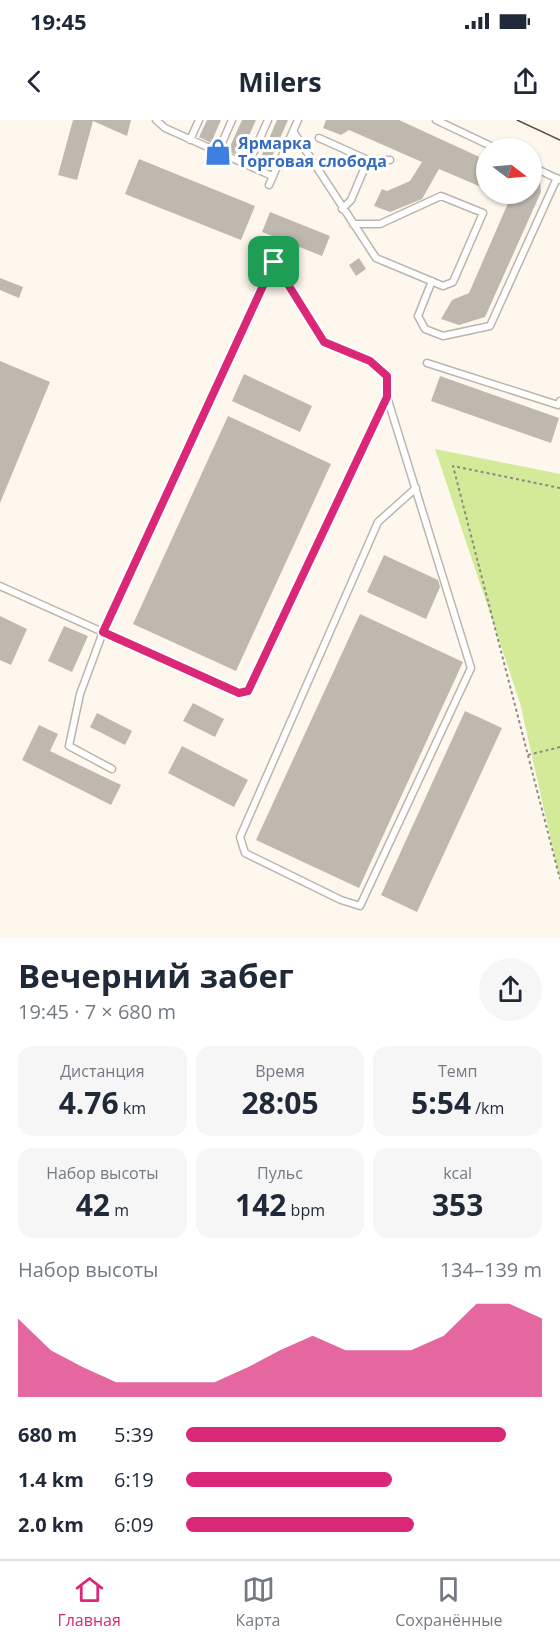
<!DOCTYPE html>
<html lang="ru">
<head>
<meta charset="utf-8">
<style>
	:root { --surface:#fff; --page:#f6f6f7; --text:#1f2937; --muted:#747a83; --line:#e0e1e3; --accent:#db2777 }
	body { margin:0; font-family:"Open Sans",sans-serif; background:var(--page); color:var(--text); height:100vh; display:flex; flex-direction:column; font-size:22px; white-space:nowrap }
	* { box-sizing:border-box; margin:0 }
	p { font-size:20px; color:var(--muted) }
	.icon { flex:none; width:33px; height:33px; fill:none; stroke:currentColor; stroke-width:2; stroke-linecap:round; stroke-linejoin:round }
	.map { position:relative; height:818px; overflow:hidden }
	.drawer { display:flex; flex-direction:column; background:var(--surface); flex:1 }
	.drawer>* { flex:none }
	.needle { width:39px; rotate:106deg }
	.controls { position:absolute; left:476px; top:18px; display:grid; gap:12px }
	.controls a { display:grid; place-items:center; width:66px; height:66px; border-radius:50%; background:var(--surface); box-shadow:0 2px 4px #0004; font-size:30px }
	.pin { position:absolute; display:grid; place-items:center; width:51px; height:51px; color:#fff; margin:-26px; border-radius:12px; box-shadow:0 3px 9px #0006 }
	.round { display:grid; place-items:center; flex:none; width:63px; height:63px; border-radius:32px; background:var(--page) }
	.head { display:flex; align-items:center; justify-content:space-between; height:102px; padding:0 18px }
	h1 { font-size:33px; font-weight:700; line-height:45px }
	.metrics { display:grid; grid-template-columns:repeat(3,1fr); gap:9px; height:102px; padding:6px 18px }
	.metrics div { display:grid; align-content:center; border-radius:15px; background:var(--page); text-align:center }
	.metrics b { font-size:30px; font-weight:700 }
	.metrics small { font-size:16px; font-weight:400 }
	.metrics p { font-size:16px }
	.chart { height:168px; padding:12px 18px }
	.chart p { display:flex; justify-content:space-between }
	.chart svg { width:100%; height:108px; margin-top:6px; fill:var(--accent); opacity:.7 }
	ul { padding:0 18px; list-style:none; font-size:20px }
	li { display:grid; grid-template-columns:96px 72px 1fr; align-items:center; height:45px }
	li i { height:15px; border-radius:8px; background:var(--accent) }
	.status { display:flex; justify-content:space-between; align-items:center; height:42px; padding:0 30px; background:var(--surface); direction:ltr }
	.status svg { height:16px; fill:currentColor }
	header { display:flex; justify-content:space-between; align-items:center; height:78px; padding:0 18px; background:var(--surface); font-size:27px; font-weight:700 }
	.menu { display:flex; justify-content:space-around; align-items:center; height:84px; border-top:2px solid var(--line); background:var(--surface); font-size:16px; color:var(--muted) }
	.menu a { display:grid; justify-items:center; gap:3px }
	.menu .current { color:var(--accent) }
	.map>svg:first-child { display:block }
	.green { fill:#d3eb98 }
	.building { fill:#beb8af }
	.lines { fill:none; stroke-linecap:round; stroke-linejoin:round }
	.service-casing { stroke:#bbb5ac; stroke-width:9 }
	.path { stroke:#8d8983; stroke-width:2; stroke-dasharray:3 3; stroke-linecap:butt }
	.service { stroke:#fff; stroke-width:6 }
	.tram { stroke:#54514d; stroke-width:1.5 }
	.route-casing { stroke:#fff; stroke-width:12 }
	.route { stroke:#db2777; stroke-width:8 }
	.labels { text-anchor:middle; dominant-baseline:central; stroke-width:6; stroke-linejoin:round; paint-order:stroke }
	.shop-label { font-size:16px; font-weight:bold; fill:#366cbe; stroke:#fff; text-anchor:start }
</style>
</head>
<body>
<div class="status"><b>19:45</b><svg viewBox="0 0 49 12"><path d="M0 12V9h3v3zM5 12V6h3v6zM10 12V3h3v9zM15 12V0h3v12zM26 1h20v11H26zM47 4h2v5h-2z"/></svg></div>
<header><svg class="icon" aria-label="back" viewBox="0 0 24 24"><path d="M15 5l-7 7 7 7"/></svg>Milers<svg class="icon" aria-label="share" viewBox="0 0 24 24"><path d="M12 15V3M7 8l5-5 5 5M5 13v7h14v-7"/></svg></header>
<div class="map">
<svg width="560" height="818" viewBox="0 0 560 818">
	<rect width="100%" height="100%" fill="#fef7ee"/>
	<path class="green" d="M 435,329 L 560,354 L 560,760 L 520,583 Z"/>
	<path class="building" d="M 73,0 L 131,0 L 127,16 L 93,1 L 77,60 L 58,55 Z
		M 207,0 L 221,0 L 211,23 L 199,17 Z
		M 242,0 L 256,0 L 240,36 L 228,31 Z
		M 277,0 L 288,0 L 267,48 L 258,44 Z
		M 326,0 L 399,0 L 486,40 L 486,69 L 439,49 L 422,79 L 390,92 L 374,86 L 382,69 L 387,71 L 410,61 L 422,42 L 349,10 L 341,15 L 323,8 Z
		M 139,39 L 255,86 L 241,120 L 125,74 Z
		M 531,52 L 540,62 L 541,72 L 485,197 L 459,205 L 441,199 L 452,180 L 469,173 L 512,74 L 531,74 Z
		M 270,92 L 330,116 L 322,136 L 262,112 Z
		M 359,138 L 366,149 L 356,156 L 349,145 Z
		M 0,158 L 23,167 L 19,178 L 0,170 Z
		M 0,241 L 50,262 L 0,383 Z
		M 244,254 L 312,286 L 300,312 L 232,281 Z
		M 440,256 L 559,298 L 551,323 L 431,281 Z
		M 228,296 L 331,344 L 236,551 L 133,504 Z
		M 384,435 L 438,460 L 440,467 L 426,499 L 367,472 Z
		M 360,494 L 463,542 L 359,768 L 256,720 Z
		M 0,496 L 27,509 L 11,545 L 0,540 Z
		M 64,506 L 88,516 L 72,552 L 48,541 Z
		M 193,583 L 224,599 L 215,617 L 183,601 Z
		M 465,591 L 502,608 L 417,792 L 381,775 Z
		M 97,593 L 132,611 L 125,625 L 90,607 Z
		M 39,605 L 58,614 L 50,631 L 121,665 L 111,685 L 22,640 Z
		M 182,626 L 248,660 L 234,687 L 168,653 Z"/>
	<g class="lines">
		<defs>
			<path id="service" d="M 156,0 L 165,8 L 272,56
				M 436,0 L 495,28
				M 293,11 L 376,138 L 443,166 L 453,162 L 483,93 L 441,76 L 380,104 L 353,104
				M 319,18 L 368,40 L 351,80 L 342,89
				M 190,20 L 199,0
				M 218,32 L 232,0
				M 368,40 L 390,40
				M 248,45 L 268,0
				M 531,46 L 560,60
				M 269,65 L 298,0
				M 432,161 L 418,196 L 425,209 L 443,216 L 490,206 L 557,58
				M 427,243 L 558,285 L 560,281
				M 387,277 L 471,548 L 360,786 L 341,780 L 245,733 L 240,717 L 378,402 L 416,368
				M 0,466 L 239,573 L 248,571 L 387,277 L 387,256 L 370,241 L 324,222 L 274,142 L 103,512 L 80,574 L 69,626 L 112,649"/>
		</defs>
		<use href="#service" class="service-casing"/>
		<path class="path" d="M 560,368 L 453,346 L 560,759
			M 528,635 L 560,627"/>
		<use href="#service" class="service"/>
		<path class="tram" d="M 517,0 L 560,20"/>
	</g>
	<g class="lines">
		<defs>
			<path id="route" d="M 274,142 L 324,222 L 370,241 L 387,256 L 387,277 L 248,571 L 239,573 L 103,512 Z"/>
		</defs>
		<use href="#route" class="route-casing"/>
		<use href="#route" class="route"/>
	</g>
	<defs>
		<symbol id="shop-bare" viewBox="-9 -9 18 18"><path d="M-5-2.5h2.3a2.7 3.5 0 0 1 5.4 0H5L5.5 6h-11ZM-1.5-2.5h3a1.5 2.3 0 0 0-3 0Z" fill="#3f7fe0" stroke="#fff" stroke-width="2.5" paint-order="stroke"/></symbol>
	</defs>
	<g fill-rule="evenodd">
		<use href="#shop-bare" x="199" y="13" width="38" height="38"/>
	</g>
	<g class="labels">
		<g class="shop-label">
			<text x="238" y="23">Ярмарка<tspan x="238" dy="18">Торговая слобода</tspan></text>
		</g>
	</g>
</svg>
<div class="controls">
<a><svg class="needle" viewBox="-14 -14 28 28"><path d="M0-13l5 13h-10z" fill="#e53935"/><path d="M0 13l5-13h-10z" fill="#747a83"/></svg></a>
</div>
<div class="pin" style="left:274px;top:142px;background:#1e9e55"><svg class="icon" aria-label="arrive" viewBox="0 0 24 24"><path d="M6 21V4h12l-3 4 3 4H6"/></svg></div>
</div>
<section class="drawer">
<div class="head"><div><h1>Вечерний забег</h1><p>19:45 · 7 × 680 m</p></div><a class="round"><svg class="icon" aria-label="share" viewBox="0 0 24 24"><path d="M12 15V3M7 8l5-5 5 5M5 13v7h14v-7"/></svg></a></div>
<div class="metrics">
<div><p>Дистанция</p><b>4.76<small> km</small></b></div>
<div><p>Время</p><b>28:05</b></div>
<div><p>Темп</p><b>5:54<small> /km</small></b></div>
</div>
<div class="metrics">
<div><p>Набор высоты</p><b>42<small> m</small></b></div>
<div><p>Пульс</p><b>142<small> bpm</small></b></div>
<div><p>kcal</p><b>353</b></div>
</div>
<div class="chart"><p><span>Набор высоты</span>134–139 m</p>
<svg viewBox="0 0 160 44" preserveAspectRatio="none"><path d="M0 44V12L10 25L20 32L30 38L40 38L50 38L60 38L70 32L80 25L90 19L100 25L110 25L120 25L130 19L140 6L150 6L160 12V44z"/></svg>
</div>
<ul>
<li><b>680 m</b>5:39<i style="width:90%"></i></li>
<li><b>1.4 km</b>6:19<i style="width:58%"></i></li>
<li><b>2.0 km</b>6:09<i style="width:64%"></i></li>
</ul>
</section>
<nav class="menu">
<a class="current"><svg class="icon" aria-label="home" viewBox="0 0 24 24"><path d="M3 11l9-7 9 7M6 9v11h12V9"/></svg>Главная</a>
<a><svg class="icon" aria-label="map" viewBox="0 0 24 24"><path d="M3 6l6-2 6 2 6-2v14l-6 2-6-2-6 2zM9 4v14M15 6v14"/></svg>Карта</a>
<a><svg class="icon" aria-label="saved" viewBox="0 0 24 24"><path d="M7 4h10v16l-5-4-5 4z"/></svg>Сохранённые</a>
</nav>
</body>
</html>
